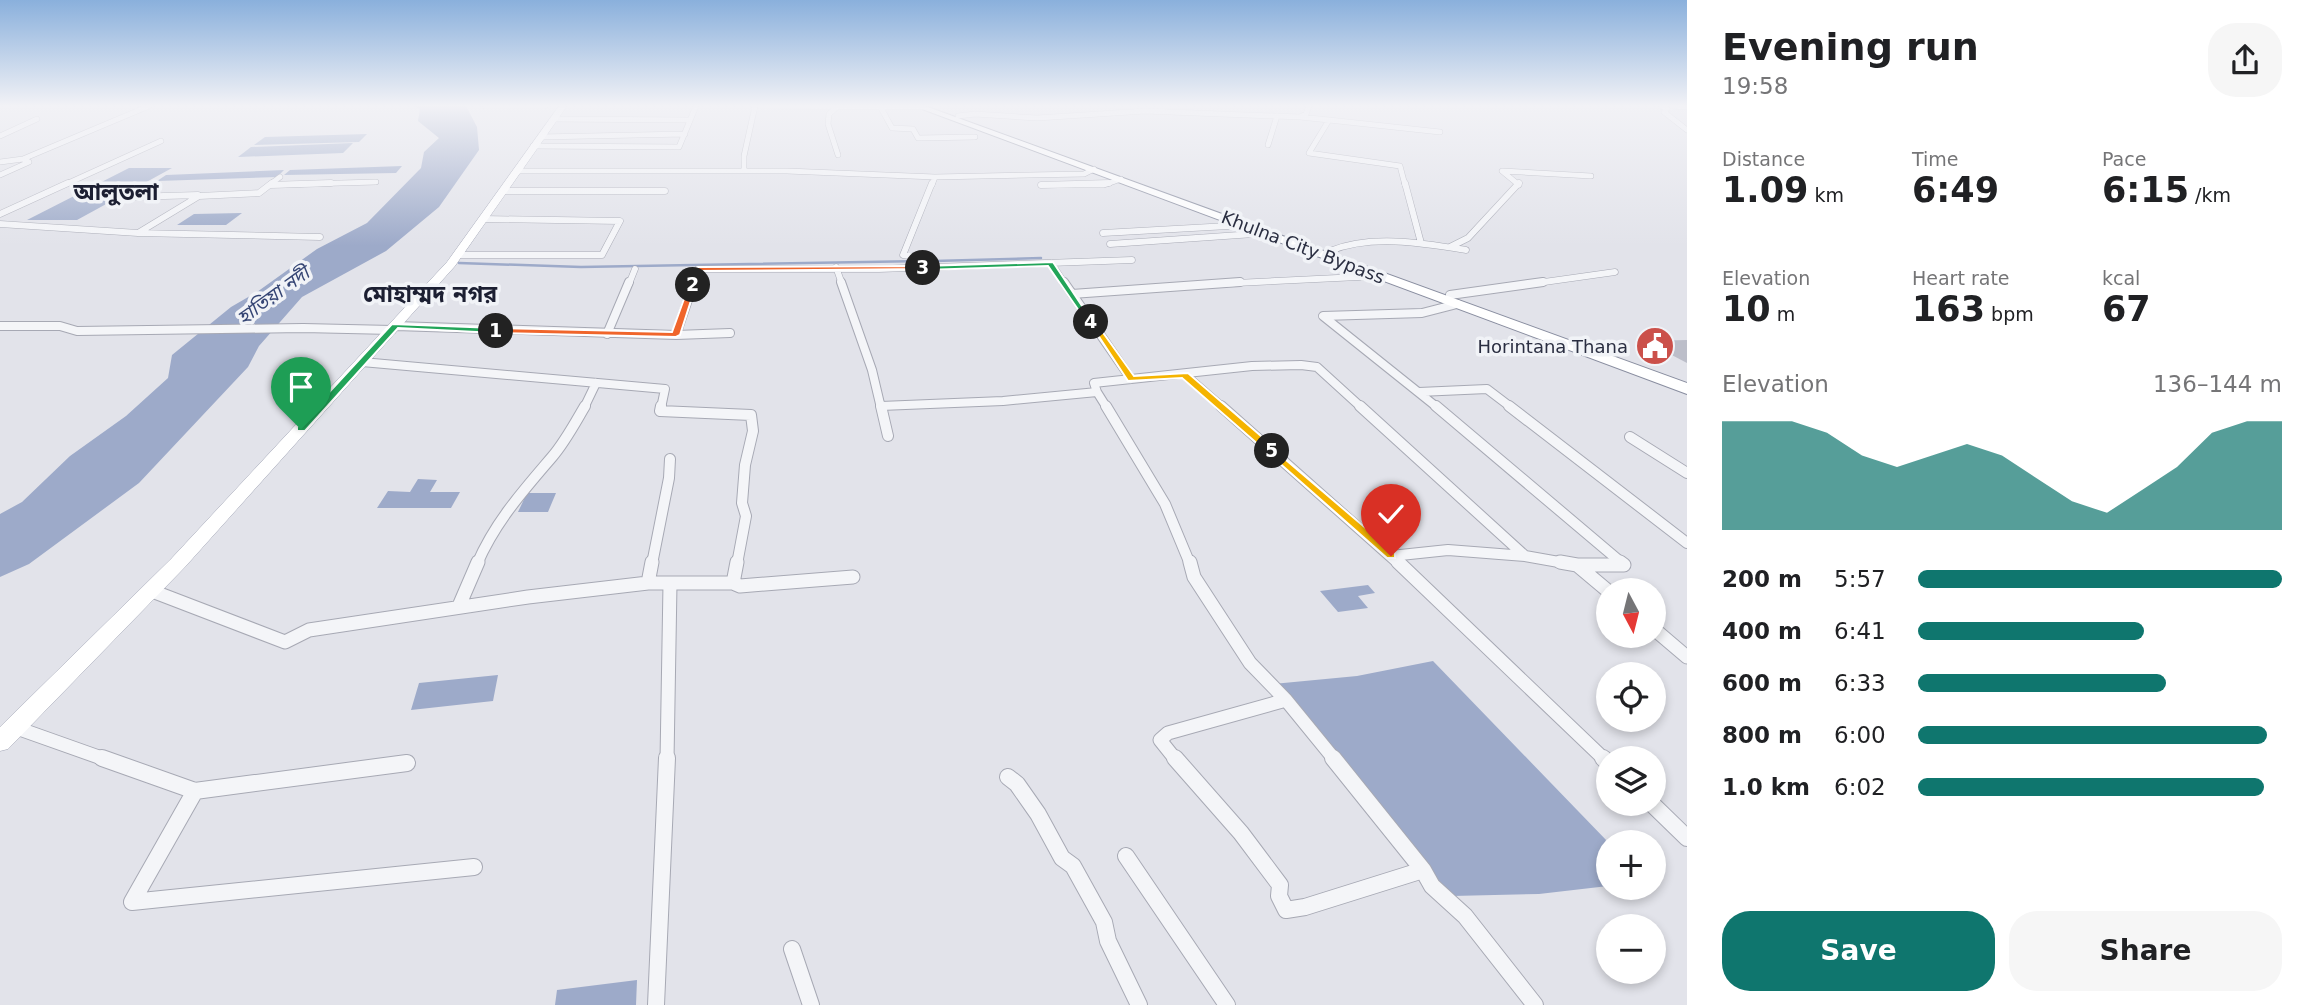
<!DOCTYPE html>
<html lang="en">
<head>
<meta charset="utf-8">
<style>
	:root { --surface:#fff; --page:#f6f6f6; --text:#202124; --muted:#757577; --accent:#0f766e }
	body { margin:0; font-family:"DejaVu Sans","Noto Sans Bengali",sans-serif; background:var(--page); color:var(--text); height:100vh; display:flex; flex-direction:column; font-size:26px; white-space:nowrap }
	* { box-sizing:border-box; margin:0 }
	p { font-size:23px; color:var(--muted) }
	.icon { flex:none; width:38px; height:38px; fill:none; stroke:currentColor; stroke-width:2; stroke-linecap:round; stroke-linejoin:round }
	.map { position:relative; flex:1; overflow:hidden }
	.details { display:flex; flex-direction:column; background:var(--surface); width:630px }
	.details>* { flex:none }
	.needle { width:46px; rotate:173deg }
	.fabs { position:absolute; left:1596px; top:578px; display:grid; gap:14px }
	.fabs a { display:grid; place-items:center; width:70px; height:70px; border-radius:50%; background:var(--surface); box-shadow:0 4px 10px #0003; font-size:35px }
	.pin { position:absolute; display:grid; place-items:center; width:60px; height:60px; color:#fff; margin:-72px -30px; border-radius:50% 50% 50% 0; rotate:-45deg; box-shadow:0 0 7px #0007 }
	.pin .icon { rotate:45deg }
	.km { position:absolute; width:35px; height:35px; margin:-18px; border-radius:50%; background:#222; color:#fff; font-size:19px; line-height:35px; text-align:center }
	.round { display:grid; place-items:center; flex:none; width:74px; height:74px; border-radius:28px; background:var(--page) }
	.headline { display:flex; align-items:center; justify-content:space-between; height:119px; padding:0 35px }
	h1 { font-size:38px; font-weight:700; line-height:52px }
	.stats { display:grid; grid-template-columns:repeat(3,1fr); gap:10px; height:119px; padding:7px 35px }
	.stats div { display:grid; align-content:center }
	.stats b { font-size:35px; font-weight:700 }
	.stats small { font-size:19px; font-weight:400 }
	.stats p { font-size:19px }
	.chart { height:196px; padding:14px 35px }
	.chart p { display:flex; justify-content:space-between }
	.chart svg { width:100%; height:126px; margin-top:7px; fill:var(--accent); opacity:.7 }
	.button { display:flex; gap:14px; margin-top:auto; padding:14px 35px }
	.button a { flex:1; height:80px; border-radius:28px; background:var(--accent); color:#fff; font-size:28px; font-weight:700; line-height:80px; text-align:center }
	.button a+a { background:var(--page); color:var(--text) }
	ul { padding:0 35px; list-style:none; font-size:23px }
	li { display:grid; grid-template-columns:112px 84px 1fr; align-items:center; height:52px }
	li i { height:18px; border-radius:9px; background:var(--accent) }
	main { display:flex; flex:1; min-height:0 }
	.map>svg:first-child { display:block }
	.water { fill:#9daac9 }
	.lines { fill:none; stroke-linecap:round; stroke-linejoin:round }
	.stream { stroke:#9daac9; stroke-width:2.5 }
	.building { fill:#bcbec9 }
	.minor-far5-casing { stroke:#a7a9b4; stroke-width:6 }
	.minor-far4-casing { stroke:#a7a9b4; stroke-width:7 }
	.minor-far3-casing { stroke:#a7a9b4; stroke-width:10 }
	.minor-far2-casing { stroke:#a7a9b4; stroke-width:12 }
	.minor-far1-casing { stroke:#a7a9b4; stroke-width:15 }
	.minor-casing { stroke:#a7a9b4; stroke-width:18 }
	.primary-casing { stroke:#a1a5b5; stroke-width:1 }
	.trunk-casing { stroke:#898ea0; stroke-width:2 }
	.minor-far5 { stroke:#f4f5f8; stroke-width:5 }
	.minor-far4 { stroke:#f4f5f8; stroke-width:6 }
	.minor-far3 { stroke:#f4f5f8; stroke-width:8 }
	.minor-far2 { stroke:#f4f5f8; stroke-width:10 }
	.minor-far1 { stroke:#f4f5f8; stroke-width:13 }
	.minor { stroke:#f4f5f8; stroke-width:16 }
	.primary { fill:#fff; fill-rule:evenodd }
	.trunk { fill:#fff; fill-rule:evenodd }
	.split-1 { fill:#22a559; stroke:#fff; stroke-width:2 }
	.split-2 { fill:#f0652b; stroke:#fff; stroke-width:2 }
	.split-3 { fill:#f0652b; stroke:#fff; stroke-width:2 }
	.split-4 { fill:#22a559; stroke:#fff; stroke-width:2 }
	.split-5 { fill:#f5b400; stroke:#fff; stroke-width:2 }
	.split-6 { fill:#f5b400; stroke:#fff; stroke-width:2 }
	.labels { text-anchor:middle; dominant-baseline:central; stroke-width:7; stroke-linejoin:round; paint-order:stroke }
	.far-street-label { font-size:18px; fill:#2a2e41; stroke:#f1f3f7 }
	.far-poi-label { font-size:18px; fill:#2a2e41; stroke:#f1f3f7; text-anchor:end }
	.far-water-label { font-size:19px; font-style:italic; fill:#354574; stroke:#f1f3f7 }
	.far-district-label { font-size:23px; font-weight:bold; fill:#1c1f32; stroke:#f1f3f7 }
</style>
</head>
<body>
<main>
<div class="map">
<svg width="1687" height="1005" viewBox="0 0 1687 1005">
	<rect width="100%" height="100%" fill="#e2e3ea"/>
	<path class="water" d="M 414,106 L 466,106 L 477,127 L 479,150 L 439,207 L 386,251 L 302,297 L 259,346 L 248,367 L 139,483 L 29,564 L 0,577 L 0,514 L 22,502 L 70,456 L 126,416 L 168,378 L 172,355 L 231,307 L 257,292 L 317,249 L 367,223 L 421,168 L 424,152 L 439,138 L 418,121 L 420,109 Z
		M 367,134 L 359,142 L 254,145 L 265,137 Z
		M 353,143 L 343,153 L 238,157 L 251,147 Z
		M 402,166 L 396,173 L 284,175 L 290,170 Z
		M 129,168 L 172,168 L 77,220 L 27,220 Z
		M 284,170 L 277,177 L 157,181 L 166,175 Z
		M 242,213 L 226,225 L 177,225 L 194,214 Z
		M 418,479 L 437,480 L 430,492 L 460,492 L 451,508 L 377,508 L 388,491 L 410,492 Z
		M 527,493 L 556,493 L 548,512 L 518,512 Z
		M 1368,585 L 1375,593 L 1358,596 L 1368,608 L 1338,612 L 1320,591 Z
		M 1433,661 L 1608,842 L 1608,886 L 1539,894 L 1452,896 L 1273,684 L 1357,676 Z
		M 498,675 L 493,701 L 411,710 L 419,683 Z
		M 637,980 L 636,1005 L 555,1005 L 557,990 Z"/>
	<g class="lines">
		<path class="stream" d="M 934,261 L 1041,258
			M 459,263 L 581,267 L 923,261"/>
	</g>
	<path class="building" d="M 1687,340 L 1687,363 L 1645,341 Z"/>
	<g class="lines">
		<defs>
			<path id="minor-far5" d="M 485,106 L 545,106
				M 760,106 L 922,107
				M 1661,106 L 1667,109 L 1664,112 L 1687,130
				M 1672,106 L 1687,107
				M 836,108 L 829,114 L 828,124 L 838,155
				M 881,108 L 892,128 L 913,129 L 918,138 L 975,137
				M 958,116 L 975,114 L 1037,118 L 1145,111 L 1300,117 L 1306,114 L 1309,106
				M 1300,117 L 1329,120 L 1309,153 L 1400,166 L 1405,185
				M 553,119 L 690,120
				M 1329,120 L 1440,132
				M 0,136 L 37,119
				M 540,137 L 685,134
				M 1268,145 L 1277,116
				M 533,146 L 679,147 L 696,106
				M 0,162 L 23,159
				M 518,171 L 787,171 L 935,177
				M 744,171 L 744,156 L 755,106
				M 0,175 L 29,162 L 23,159 L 149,106
				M 64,185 L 161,141
				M 269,185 L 280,177
				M 270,185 L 376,182
				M 932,185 L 935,177 L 1084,174 L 1094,169
				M 1041,185 L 1104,185 L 1121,179
				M 1519,185 L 1502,171 L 1591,176"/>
			<path id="minor-far4" d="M 1405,183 L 1421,243
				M 270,185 L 331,183
				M 1041,185 L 1109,183
				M 503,191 L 665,191
				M 131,197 L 198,195
				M 0,214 L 68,183
				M 0,224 L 138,233 L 320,237
				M 138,233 L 199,196 L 259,193 L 272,183
				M 1103,233 L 1246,225
				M 1110,244 L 1268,233
				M 1450,247 L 1468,238 L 1519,183
				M 1330,251 C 1371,234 1423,243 1466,250
				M 459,255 L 602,255 L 620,221 L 483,219
				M 1051,263 L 1065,284
				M 836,267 L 842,284
				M 931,268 L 928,259 L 903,255 L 932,183
				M 629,284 L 635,269
				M 693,284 L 698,269 L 879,269 L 1132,260
				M 1215,284 L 1379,276
				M 1530,284 L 1615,272"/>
			<path id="minor-far3" d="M 694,282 L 676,335 L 730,333
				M 841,282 L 872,370 L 881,408
				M 1064,282 L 1131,379
				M 1072,294 L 1240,282
				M 1450,295 L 1543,282
				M 0,326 L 60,326 L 77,331 L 303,328 L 392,330
				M 396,326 L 676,335
				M 607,334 L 629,282
				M 362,362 L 665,389 L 661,408
				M 1185,375 L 1223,408
				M 1097,392 L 1107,408
				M 1419,392 L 1487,389 L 1512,408
				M 881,406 L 1003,401 L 1097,392 L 1094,383 L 1252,366 L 1301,365 L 1317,367 L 1362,408
				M 584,408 L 596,383
				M 1438,408 L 1323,316 L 1422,313 L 1457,304"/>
			<path id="minor-far2" d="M 661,406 L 660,411 L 751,415 L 753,431 L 745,465 L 742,503 L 746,516 L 737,564
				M 881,406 L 888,436
				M 1106,406 L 1165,504 L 1190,564
				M 1221,406 L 1399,564
				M 1360,406 L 1525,556
				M 1436,406 L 1623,564
				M 1509,406 L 1687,543
				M 1630,437 L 1687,473
				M 1391,556 L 1448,550 L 1525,556 L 1570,564
				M 477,564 C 495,522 523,491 552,457 C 565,442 575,423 585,406
				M 652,564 L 669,478 L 670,459"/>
			<path id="minor-far1" d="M 1190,562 L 1194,577 L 1250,663 L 1286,700 L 1335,760
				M 1398,562 L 1605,760
				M 1560,562 L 1577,565 L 1608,591
				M 1577,565 L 1624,565 L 1620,562
				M 648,583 L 652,562
				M 733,583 L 737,562
				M 152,591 L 285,642 L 309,630 L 528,597 L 648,583 L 733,583 L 740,586 L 853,577
				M 459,606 L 478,562
				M 1654,629 L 1687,657
				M 14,727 L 107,760
				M 667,760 L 670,584
				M 1176,760 L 1160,740 L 1168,733 L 1286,700"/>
			<path id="minor" d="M 102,758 L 195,791 L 407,763
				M 1175,758 L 1241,833 L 1280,885 L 1279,896 L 1286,910 L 1305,907 L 1423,870
				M 1333,758 L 1423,870 L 1432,886 L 1465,916 L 1535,1005
				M 1603,758 L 1608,763
				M 1008,777 L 1017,784 L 1038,814 L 1062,858 L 1073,866 L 1104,922 L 1108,941 L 1139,1005
				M 195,791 L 132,902 L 474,867
				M 1651,803 L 1687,838
				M 1126,856 L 1227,1005
				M 792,949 L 811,1005
				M 656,1005 L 667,758"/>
			<path id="primary" d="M 559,106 L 567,106 L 455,266 L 185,567 L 8,749 L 0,751 L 0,727 L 171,559 L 447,262 Z"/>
			<path id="trunk" d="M 914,106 L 925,106 L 1687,383 L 1687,394 Z"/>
		</defs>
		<use href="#minor-far5" class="minor-far5-casing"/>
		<use href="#minor-far4" class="minor-far4-casing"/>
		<use href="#minor-far3" class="minor-far3-casing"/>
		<use href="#minor-far2" class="minor-far2-casing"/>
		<use href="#minor-far1" class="minor-far1-casing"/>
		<use href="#minor" class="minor-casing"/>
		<use href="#primary" class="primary-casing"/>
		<use href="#trunk" class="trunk-casing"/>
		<use href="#minor-far5" class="minor-far5"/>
		<use href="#minor-far4" class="minor-far4"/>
		<use href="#minor-far3" class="minor-far3"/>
		<use href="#minor-far2" class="minor-far2"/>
		<use href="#minor-far1" class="minor-far1"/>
		<use href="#minor" class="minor"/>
		<use href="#primary" class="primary"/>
		<use href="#trunk" class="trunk"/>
	</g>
	<linearGradient id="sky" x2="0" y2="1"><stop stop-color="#8ab0dc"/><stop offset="0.43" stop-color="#f2f2f6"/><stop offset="1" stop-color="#f2f2f6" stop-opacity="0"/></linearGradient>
	<rect width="1687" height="246" fill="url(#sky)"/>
	<path class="split-1" d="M 392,324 L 496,328 L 500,331 L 496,333 L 398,328 L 305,431 L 297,431 L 297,427 Z"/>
	<path class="split-2" d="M 693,283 L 696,285 L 680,335 L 676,337 L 496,333 L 492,331 L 496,328 L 672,332 L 689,285 Z"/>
	<path class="split-3" d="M 923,266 L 925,269 L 701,271 L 695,287 L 689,285 L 694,269 L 698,267 Z"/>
	<path class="split-4" d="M 1053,262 L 1094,324 L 1088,324 L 1048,266 L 923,270 L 919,268 L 923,266 Z"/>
	<path class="split-5" d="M 1088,320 L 1094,320 L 1134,376 L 1188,373 L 1276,449 L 1276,453 L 1268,453 L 1182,378 L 1128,381 Z"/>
	<path class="split-6" d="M 1272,448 L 1395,553 L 1395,558 L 1387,558 L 1268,453 L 1267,451 Z"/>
	<defs>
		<symbol id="civic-disc" viewBox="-11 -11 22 22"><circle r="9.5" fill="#cb504a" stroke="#f1f3f7"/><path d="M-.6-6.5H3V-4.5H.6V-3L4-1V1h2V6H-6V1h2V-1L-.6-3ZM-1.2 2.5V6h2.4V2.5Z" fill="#fff"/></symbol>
	</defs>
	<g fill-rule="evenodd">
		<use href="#civic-disc" x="1633" y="324" width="44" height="44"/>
	</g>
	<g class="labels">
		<g class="far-street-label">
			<text transform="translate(1303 247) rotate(21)">Khulna City Bypass</text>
		</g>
		<g class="far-poi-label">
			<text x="1628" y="346">Horintana Thana</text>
		</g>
		<g class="far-water-label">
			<text transform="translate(273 295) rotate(-36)">হাতিয়া নদী</text>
		</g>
		<g class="far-district-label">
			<text x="116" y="192">আলুতলা</text>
			<text x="430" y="294">মোহাম্মদ নগর</text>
		</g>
	</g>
</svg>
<div class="fabs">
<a><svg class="needle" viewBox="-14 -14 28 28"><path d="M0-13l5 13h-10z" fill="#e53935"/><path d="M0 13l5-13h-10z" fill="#757577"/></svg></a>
<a><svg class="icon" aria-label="locate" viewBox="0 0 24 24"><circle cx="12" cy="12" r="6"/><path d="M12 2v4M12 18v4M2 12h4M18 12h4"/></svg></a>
<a><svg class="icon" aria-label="layers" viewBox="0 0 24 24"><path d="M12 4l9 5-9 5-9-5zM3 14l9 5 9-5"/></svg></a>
<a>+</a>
<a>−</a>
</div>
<div class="pin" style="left:301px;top:429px;background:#1e9e55"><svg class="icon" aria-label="arrive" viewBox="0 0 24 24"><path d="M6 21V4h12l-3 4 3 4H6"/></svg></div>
<div class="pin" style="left:1391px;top:556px;background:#d93025"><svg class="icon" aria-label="check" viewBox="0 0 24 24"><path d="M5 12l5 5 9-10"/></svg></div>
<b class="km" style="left:496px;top:331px">1</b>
<b class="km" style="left:693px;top:285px">2</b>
<b class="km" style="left:923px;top:268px">3</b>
<b class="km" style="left:1091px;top:322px">4</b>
<b class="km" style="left:1272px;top:451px">5</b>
</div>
<section class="details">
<div class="headline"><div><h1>Evening run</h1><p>19:58</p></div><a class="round"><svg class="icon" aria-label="share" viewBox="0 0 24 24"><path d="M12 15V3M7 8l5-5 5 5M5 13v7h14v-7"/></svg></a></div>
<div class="stats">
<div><p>Distance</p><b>1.09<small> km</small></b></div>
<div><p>Time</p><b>6:49</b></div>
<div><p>Pace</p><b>6:15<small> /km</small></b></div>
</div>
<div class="stats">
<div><p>Elevation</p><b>10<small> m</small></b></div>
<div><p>Heart rate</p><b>163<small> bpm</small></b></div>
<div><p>kcal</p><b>67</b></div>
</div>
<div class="chart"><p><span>Elevation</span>136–144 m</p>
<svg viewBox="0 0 160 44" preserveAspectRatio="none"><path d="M0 44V6L10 6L20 6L30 10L40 18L50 22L60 18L70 14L80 18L90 26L100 34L110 38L120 30L130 22L140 10L150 6L160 6V44z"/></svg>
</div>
<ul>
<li><b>200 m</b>5:57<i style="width:100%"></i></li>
<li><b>400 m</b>6:41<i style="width:62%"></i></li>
<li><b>600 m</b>6:33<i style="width:68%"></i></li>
<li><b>800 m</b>6:00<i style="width:96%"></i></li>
<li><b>1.0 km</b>6:02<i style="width:95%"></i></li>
</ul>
<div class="button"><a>Save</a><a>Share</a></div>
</section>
</main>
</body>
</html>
